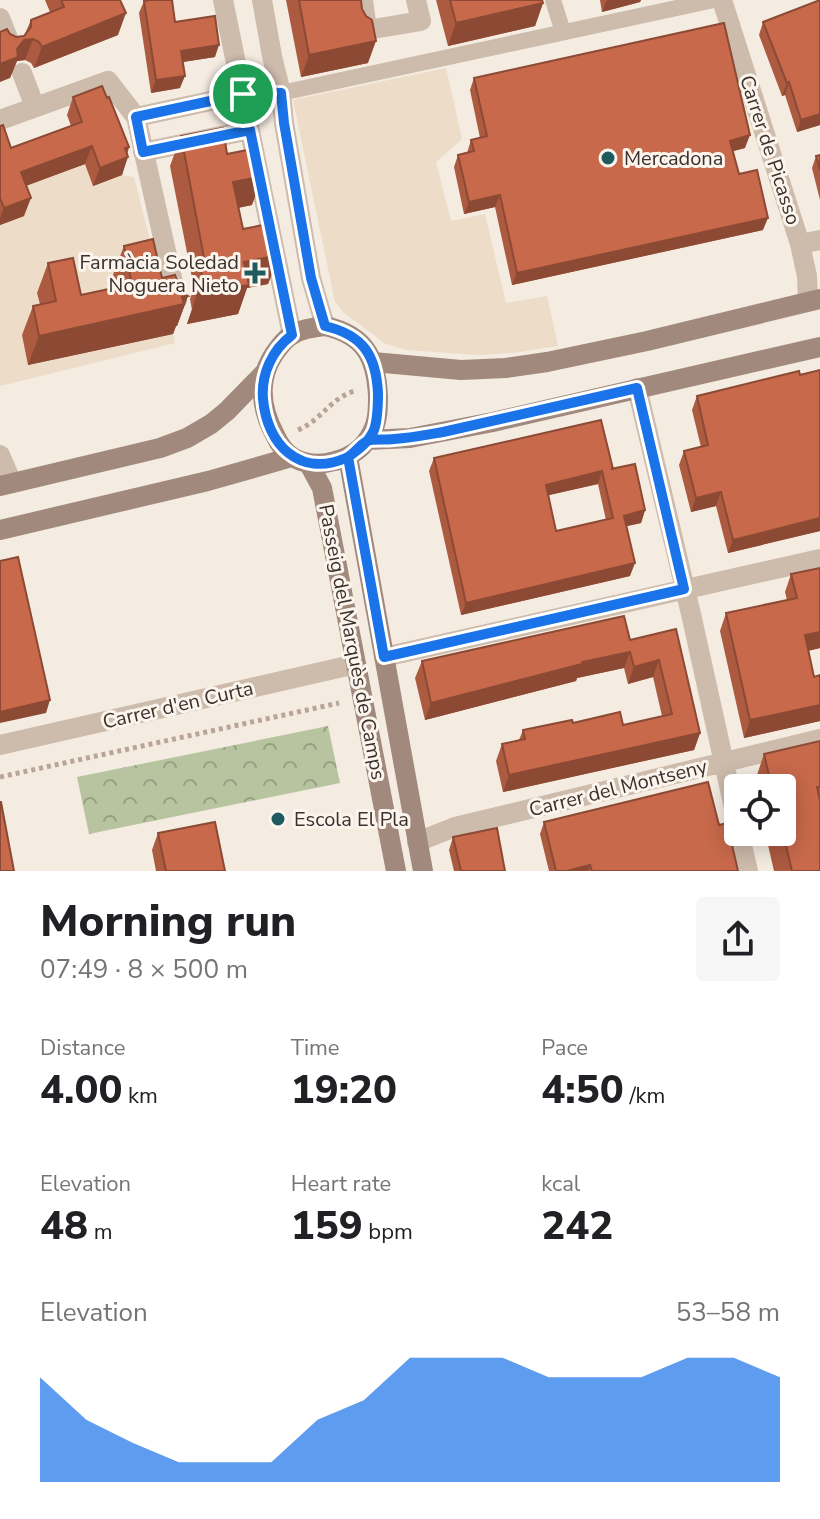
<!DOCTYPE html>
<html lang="en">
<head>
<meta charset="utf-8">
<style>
	:root { --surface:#fff; --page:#f6f6f6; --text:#202124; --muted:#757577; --accent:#1a73e8 }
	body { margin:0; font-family:"Nunito Sans",sans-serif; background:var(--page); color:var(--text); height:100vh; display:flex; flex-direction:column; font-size:30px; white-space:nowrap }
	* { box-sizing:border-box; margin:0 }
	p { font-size:26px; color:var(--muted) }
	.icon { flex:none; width:44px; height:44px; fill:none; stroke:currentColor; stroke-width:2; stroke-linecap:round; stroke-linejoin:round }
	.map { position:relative; height:871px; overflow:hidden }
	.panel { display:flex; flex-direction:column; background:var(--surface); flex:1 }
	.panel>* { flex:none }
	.tools { position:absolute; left:724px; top:774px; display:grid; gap:16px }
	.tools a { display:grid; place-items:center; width:72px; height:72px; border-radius:8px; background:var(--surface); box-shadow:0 4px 20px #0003; font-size:40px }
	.pin { position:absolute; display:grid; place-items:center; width:68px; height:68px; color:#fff; margin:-34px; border:4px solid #fff; border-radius:50%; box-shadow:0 2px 8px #0007 }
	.round { display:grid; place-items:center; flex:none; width:84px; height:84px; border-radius:8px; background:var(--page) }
	.head { display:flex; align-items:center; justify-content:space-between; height:136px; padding:0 40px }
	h1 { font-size:44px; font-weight:800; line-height:60px }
	.figures { display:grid; grid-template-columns:repeat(3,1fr); gap:12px; height:136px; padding:8px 40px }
	.figures div { display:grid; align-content:center }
	.figures b { font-size:40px; font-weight:800 }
	.figures small { font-size:22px; font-weight:400 }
	.figures p { font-size:22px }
	.chart { height:224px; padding:16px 40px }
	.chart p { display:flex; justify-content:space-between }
	.chart svg { width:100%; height:144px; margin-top:8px; fill:var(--accent); opacity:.7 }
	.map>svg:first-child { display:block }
	.park { fill:url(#park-crowns) }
	.plaza { fill:#ecdcc8 }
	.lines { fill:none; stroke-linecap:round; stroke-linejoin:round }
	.path { stroke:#b9a596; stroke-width:5; stroke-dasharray:4 4; stroke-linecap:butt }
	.service { stroke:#cdbbac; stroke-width:16 }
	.pedestrian { stroke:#cdbbac; stroke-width:20 }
	.minor { stroke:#cdbbac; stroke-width:20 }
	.secondary { stroke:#a18a7d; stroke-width:20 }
	.wall { fill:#ac5a40; fill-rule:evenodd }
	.shaded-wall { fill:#8c4a34 }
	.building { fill:#c8694b; stroke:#8c4a34; stroke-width:2; fill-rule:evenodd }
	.route-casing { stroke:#fff; stroke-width:16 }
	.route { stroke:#1a73e8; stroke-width:10 }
	.poi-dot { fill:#1f5a5e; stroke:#fbf5ee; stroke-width:3 }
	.labels { text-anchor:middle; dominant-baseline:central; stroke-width:6; stroke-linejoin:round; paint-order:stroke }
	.street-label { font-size:20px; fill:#3b302b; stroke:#fbf5ee }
	.poi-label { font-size:20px; fill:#3b302b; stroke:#fbf5ee; text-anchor:start }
</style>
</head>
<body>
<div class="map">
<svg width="820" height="871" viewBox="0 0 820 871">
	<defs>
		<pattern id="park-crowns" width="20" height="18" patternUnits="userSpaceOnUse" patternTransform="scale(2)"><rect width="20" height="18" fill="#b8c4a0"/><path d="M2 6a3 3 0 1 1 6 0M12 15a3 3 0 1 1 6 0" fill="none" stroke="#97a083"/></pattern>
	</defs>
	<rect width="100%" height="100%" fill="#f4ebe1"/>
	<path class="park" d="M 328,726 L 340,783 L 89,834 L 77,777 Z"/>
	<path class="plaza" d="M 446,68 L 462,139 L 436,162 L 451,221 L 485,214 L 506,303 L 547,296 L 558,346 L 513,353 L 476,355 L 407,350 L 386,344 L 343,312 L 335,302 L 293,100 Z
		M 85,164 L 122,175 L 134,177 L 166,304 L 121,313 L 38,293 L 46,330 L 29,365 L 173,334 L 175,343 L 0,386 L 0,225 L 14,190 Z"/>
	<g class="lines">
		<path class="path" d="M 298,430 C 322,420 330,398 355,391
			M 0,777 L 339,703"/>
		<path class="service" d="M 553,0 L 563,32
			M 281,93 L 714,0"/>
		<path class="pedestrian" d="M 0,18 L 11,46
			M 22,73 L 35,107"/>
		<path class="minor" d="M 223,0 L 292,335
			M 262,0 L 272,56 L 281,93 L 284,123 L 311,278 L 325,326
			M 363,0 L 367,30 L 421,21 L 416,0
			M 722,0 L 800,244 L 807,276 L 808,301
			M 136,117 L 243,94 L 281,93
			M 0,120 L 108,81 L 136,117 L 177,300
			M 143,152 L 250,130
			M 800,244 L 820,240
			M 637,388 L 691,614 L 738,826
			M 0,455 L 12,483
			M 384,657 L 820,559
			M 0,745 L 356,664
			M 739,832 L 748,871
			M 417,842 L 455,827 L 820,739"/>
		<path class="secondary" d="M 325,326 C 365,335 376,357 378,396 C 378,408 378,421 372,432 C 365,447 351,457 335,461 C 321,465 307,465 294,458 C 285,453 279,444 275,435 C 261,409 257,380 274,354 C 279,347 283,341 290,336 C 300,329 312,328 325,326 Z
			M 373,362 L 461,370 L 506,368 L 547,362 L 647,341 L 820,299
			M 367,440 L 410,438 L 493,422 L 820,347
			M 348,457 L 423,871
			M 309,464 L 322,488 L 396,871
			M 0,486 L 160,448 L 187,438 L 211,424 L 227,411 L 265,372
			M 0,530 L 208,481 L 292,457"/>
	</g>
	<path class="wall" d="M 45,0 L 120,0 L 118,35 L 34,68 L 31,63 L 25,60 L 17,61 L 10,78 L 10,34 L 16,37 L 24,36 L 31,20 L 50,12 Z
		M 286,0 L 361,0 L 368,63 L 301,77 Z
		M 436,0 L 542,0 L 543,3 L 535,26 L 448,46 Z
		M 600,0 L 641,0 L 640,2 L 602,12 Z
		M 820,0 L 820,125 L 797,132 L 785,95 L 782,96 L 759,35 L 763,22 Z
		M 144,1 L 175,22 L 215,57 L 183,62 L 180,88 L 151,93 L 139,13 Z
		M 474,78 L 745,148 L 733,151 L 739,174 L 763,230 L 512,285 L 495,207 L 464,214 L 454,167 L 458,155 L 467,153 L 471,140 L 480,138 L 470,90 Z
		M 73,97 L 129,147 L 122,175 L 93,186 L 85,164 L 26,186 L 24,216 L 0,225 L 0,126 L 11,148 L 71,126 L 67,115 Z
		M 181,136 L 227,154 L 252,205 L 238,208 L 243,229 L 279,255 L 268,284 L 247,288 L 238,314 L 187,324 L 192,310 L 190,299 L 194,288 L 170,166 Z
		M 820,155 L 820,200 L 812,168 L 816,156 Z
		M 124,246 L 162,278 L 188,296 L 177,326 L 176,326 L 173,334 L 28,365 L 22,335 L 33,306 L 40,304 L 37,293 L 48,263 L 81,295 L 116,287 L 113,275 Z
		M 820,370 L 820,531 L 728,553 L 716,506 L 691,512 L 679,465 L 684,451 L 701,447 L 692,410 L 697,396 Z
		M 434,458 L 613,469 L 645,510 L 641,523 L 626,526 L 630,576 L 461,615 L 429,471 ZM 598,484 L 606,520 L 556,531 L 548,495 Z
		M 820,568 L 820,648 L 808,651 L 814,677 L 820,675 L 820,721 L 744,738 L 720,631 L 726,613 L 787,600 L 785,592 L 791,574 Z
		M 676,629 L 700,733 L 694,750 L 503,792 L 496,761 L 502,744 L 519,740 L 523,730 L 573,723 L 623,725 L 662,716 L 653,677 L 628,684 L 624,668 L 577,678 L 576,681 L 425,720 L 415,678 L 422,661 L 630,640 Z
		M 820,741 L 820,871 L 774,871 L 765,832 L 782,832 L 782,788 L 755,788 L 754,784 L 764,754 Z
		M 544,822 L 719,825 L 738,871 L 549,871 L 540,834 Z
		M 158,833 L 225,871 L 156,871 L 152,850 Z
		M 453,837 L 505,871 L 454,871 L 449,850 Z"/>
	<path class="shaded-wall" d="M 607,0 L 641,0 L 640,2 L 602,12 Z
		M 543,3 L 535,26 L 448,46 L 456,23 Z
		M 126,13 L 118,35 L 34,68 L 42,47 Z
		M 33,39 L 25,60 L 17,61 L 10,78 L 0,82 L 0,64 L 17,49 L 24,40 Z
		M 376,41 L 368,63 L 301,77 L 309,55 Z
		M 219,45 L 215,57 L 176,63 L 181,51 Z
		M 185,76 L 180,88 L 151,93 L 156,80 Z
		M 789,82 L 785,95 L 782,96 L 787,83 Z
		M 820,114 L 820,125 L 797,132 L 801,120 Z
		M 750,135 L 745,148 L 726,153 L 730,141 Z
		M 92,146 L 85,164 L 14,190 L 21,172 Z
		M 129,147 L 124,159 L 128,157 L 122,175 L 93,186 L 100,168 L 125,148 Z
		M 263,176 L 252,205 L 222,211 L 233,182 Z
		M 500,195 L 495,207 L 464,214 L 469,202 Z
		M 31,198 L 24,216 L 0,225 L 0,218 L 4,208 Z
		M 768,218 L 763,230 L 512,285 L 517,273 Z
		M 279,255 L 268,284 L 247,288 L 238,314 L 187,324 L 197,294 L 244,262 Z
		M 188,296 L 177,326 L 176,326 L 173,334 L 28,365 L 39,336 Z
		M 602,471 L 598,484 L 541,497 L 546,485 Z
		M 721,492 L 716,506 L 691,512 L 696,498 Z
		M 645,510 L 641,523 L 619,528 L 624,516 Z
		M 820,518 L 820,531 L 728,553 L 733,540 Z
		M 635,563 L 630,576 L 461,615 L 466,603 Z
		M 820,632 L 820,648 L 798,653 L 805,635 Z
		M 630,652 L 624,668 L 577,678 L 576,681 L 425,720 L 431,703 L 582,662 Z
		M 659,660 L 653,677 L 628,684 L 634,667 Z
		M 50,700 L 46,713 L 0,723 L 0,712 Z
		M 820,705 L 820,721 L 744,738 L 750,720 Z
		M 700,733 L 694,750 L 503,792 L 509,775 Z
		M 590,865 L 588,871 L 567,871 Z"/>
	<path class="building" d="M 61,0 L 120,0 L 126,13 L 42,47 L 39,42 L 33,39 L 24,40 L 17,49 L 18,57 L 0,64 L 0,32 L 7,29 L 10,34 L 16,37 L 24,36 L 31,27 L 31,20 L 64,7 Z
		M 150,0 L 172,0 L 175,22 L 215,16 L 219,45 L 181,51 L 185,76 L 156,80 L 144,1 Z
		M 299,0 L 361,0 L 362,9 L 366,16 L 372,20 L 376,41 L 309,55 Z
		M 450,0 L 542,0 L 543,3 L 456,23 Z
		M 820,0 L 820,114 L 801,120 L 789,82 L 787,83 L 763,22 Z
		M 724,23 L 750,135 L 730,141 L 739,174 L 757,170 L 768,218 L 517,273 L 500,195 L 469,202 L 458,155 L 474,151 L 471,140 L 487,136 L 474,78 Z
		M 102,86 L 107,98 L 109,97 L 129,147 L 125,148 L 128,157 L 100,168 L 92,146 L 21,172 L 31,198 L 4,208 L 0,198 L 0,126 L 3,125 L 11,148 L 82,122 L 73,97 Z
		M 223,128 L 227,154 L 257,148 L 263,176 L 233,182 L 243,229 L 273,223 L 279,255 L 244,262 L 249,285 L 197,294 L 203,287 L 201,269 L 206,268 L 181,136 Z
		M 820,155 L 820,170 L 816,156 Z
		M 153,239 L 162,278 L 175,275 L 181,292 L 188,296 L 182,297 L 184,304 L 39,336 L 33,306 L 56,301 L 48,263 L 73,258 L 81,295 L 132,284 L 124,246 Z
		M 820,370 L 820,518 L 733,540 L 721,492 L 696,498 L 684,451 L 708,445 L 697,396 L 799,371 L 800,375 Z
		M 601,420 L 613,469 L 611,469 L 635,464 L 645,510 L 624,516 L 635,563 L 466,603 L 434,458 ZM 602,471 L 613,518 L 556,531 L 546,485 Z
		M 18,557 L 50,700 L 0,712 L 0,561 Z
		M 820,568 L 820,632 L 805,635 L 814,677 L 820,675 L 820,705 L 750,720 L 726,613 L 797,598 L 791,574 Z
		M 624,616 L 630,640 L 676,629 L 700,733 L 509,775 L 502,744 L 525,739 L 523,730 L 572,720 L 573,723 L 620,712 L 623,725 L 672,714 L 659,660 L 634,667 L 630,652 L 582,662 L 582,664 L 431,703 L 422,661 Z
		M 820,741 L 820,787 L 817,787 L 820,801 L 820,871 L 792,871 L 782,829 L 782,788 L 772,788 L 764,754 Z
		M 708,782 L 719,825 L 727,823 L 738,871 L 592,871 L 590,865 L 567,871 L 556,871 L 544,822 Z
		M 0,802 L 1,802 L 14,871 L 0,871 Z
		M 215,822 L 225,871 L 166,871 L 158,833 Z
		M 497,828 L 505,871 L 461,871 L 453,837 Z"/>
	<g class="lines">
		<defs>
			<path id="route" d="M 243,94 L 136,117 L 143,152 L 250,130 L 292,335 C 272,350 261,374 263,399 C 267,444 299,478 346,458 C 355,454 361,442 370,440 C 377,439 386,440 394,439 C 411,438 426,435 443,432 L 637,388 L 684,589 L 384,657 L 348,457 C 358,450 369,442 374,430 C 378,419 378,405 378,393 C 376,355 363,335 325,326 L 311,278 L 284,123 L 281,93 L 243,94"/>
		</defs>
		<use href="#route" class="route-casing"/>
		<use href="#route" class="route"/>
	</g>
	<g class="poi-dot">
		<circle cx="608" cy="158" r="8"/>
		<path d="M251 261h8v8h8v8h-8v8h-8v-8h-8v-8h8z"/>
		<circle cx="278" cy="819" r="8"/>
	</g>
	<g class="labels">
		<g class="street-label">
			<text transform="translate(770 150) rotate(72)">Carrer de Picasso</text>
			<text transform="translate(352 642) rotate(79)">Passeig del Marquès de Camps</text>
			<text transform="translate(178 705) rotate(-13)">Carrer d'en Curta</text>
			<text transform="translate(618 788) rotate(-14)">Carrer del Montseny</text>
		</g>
		<g class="poi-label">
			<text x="624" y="158">Mercadona</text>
			<text x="239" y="262" text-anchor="end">Farmàcia Soledad<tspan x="239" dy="23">Noguera Nieto</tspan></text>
			<text x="294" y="819">Escola El Pla</text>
		</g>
	</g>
</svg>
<div class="tools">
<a><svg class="icon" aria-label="locate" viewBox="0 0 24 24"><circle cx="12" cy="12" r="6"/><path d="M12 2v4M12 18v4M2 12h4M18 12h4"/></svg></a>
</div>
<div class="pin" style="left:243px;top:94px;background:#1e9e55"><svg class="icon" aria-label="arrive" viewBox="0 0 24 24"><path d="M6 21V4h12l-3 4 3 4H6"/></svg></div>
</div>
<section class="panel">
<div class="head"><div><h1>Morning run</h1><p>07:49 · 8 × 500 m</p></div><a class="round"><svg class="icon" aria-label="share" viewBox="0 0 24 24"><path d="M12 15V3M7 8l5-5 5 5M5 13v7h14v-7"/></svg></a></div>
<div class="figures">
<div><p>Distance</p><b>4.00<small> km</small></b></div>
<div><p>Time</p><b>19:20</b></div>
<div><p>Pace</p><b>4:50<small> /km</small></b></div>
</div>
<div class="figures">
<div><p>Elevation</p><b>48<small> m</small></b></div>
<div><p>Heart rate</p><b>159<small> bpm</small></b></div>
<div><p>kcal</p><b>242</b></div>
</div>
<div class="chart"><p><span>Elevation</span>53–58 m</p>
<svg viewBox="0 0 160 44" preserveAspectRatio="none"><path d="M0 44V12L10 25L20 32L30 38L40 38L50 38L60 25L70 19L80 6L90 6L100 6L110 12L120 12L130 12L140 6L150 6L160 12V44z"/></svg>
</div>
</section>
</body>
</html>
